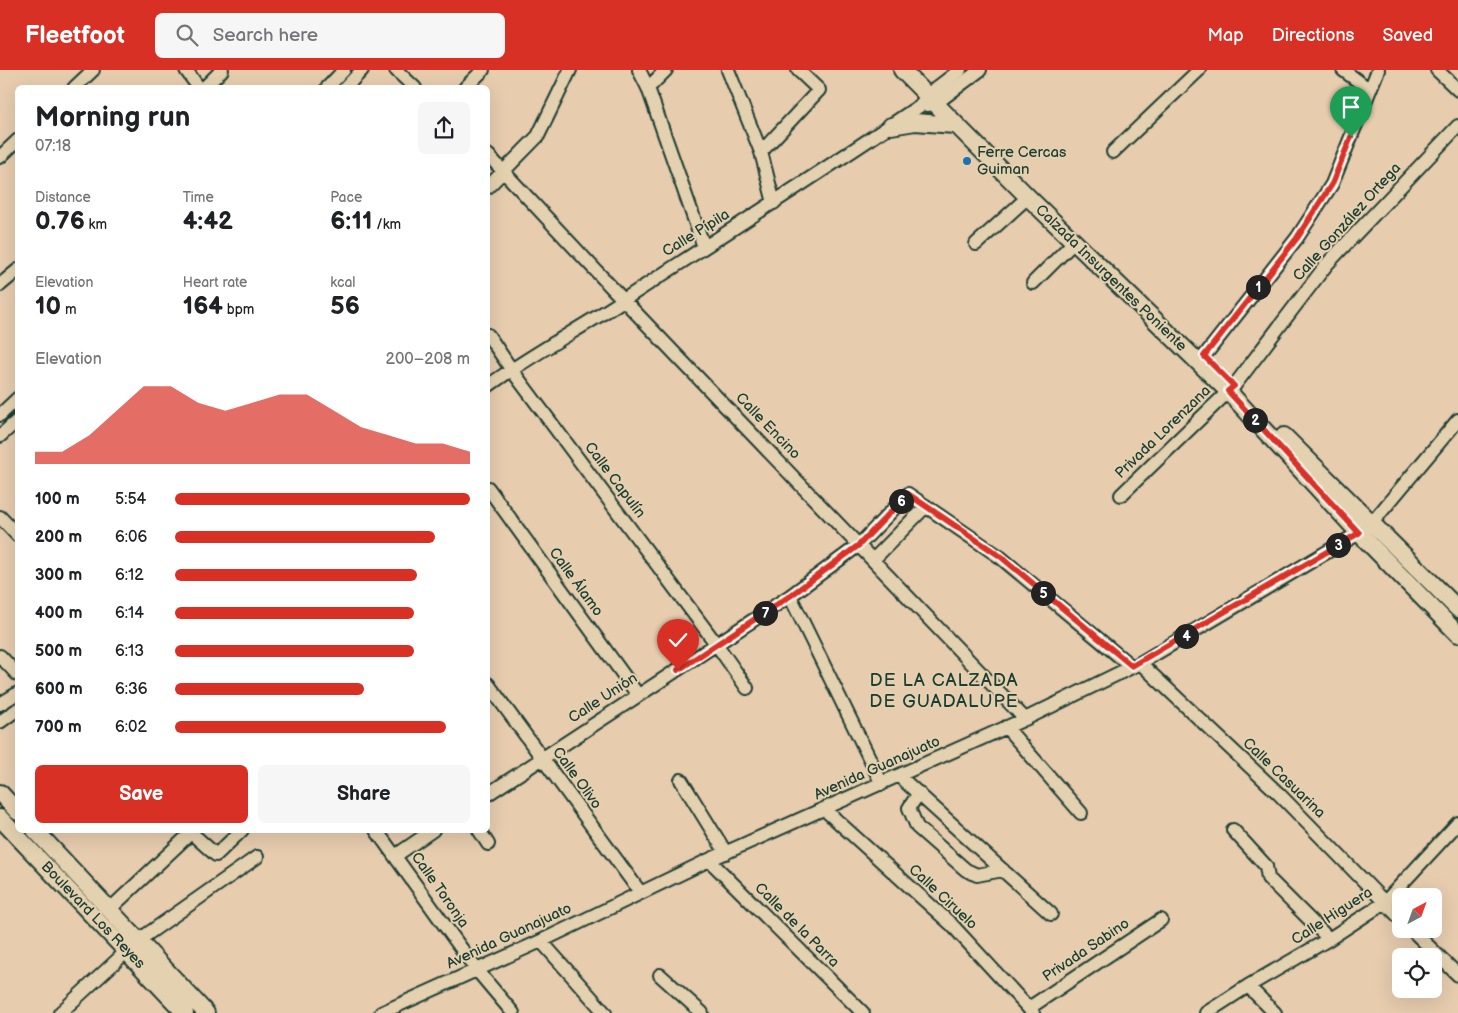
<!DOCTYPE html>
<html lang="en">
<head>
<meta charset="utf-8">
<style>
	:root { --surface:#fff; --page:#f6f6f6; --text:#202124; --muted:#757577; --accent:#d93025 }
	body { margin:0; font-family:"Balsamiq Sans",sans-serif; background:var(--page); color:var(--text); height:100vh; display:flex; flex-direction:column; font-size:19px; white-space:nowrap }
	* { box-sizing:border-box; margin:0 }
	p { font-size:16px; color:var(--muted) }
	.icon { flex:none; width:28px; height:28px; fill:none; stroke:currentColor; stroke-width:2; stroke-linecap:round; stroke-linejoin:round }
	.map { position:relative; flex:1; overflow:hidden }
	.panel { position:absolute; left:15px; top:15px; width:475px; height:748px; display:flex; flex-direction:column; background:var(--surface); border-radius:8px; box-shadow:0 5px 20px #0002 }
	.panel>* { flex:none }
	.needle { width:32px; rotate:41deg }
	.tools { position:absolute; left:1392px; top:818px; display:grid; gap:10px }
	.tools a { display:grid; place-items:center; width:50px; height:50px; border-radius:8px; background:var(--surface); box-shadow:0 5px 20px #0002; font-size:25px }
	.pin { position:absolute; display:grid; place-items:center; width:42px; height:42px; color:#fff; margin:-51px -21px; border-radius:50% 50% 50% 0; rotate:-45deg; box-shadow:0 0 5px #0007 }
	.pin .icon { rotate:45deg }
	.km { position:absolute; width:25px; height:25px; margin:-12px; border-radius:50%; background:#222; color:#fff; font-size:14px; line-height:25px; text-align:center }
	.round { display:grid; place-items:center; flex:none; width:52px; height:52px; border-radius:8px; background:var(--page) }
	.summary { display:flex; align-items:center; justify-content:space-between; height:85px; padding:0 20px }
	h1 { font-size:28px; font-weight:700; line-height:38px }
	.figures { display:grid; grid-template-columns:repeat(3,1fr); gap:8px; height:85px; padding:5px 20px }
	.figures div { display:grid; align-content:center }
	.figures b { font-size:25px; font-weight:700 }
	.figures small { font-size:14px; font-weight:400 }
	.figures p { font-size:14px }
	.chart { height:140px; padding:10px 20px }
	.chart p { display:flex; justify-content:space-between }
	.chart svg { width:100%; height:90px; margin-top:5px; fill:var(--accent); opacity:.7 }
	.primary-button { display:flex; gap:10px; margin-top:auto; padding:10px 20px }
	.primary-button a { flex:1; height:58px; border-radius:8px; background:var(--accent); color:#fff; font-size:20px; font-weight:700; line-height:58px; text-align:center }
	.primary-button a+a { background:var(--page); color:var(--text) }
	ul { padding:0 20px; list-style:none; font-size:16px }
	li { display:grid; grid-template-columns:80px 60px 1fr; align-items:center; height:38px }
	li i { height:12px; border-radius:6px; background:var(--accent) }
	header { display:flex; align-items:center; gap:30px; box-sizing:border-box; height:70px; padding:0 25px; background:var(--accent); color:#fff }
	header strong { font-size:24px }
	nav { display:flex; gap:28px; margin-inline-start:auto; font-size:18px }
	.search { width:350px; height:45px; background:var(--page); display:flex; align-items:center; gap:12px; box-sizing:border-box; padding:0 18px; border-radius:8px; color:var(--muted); font-size:19px }
	.map>svg:first-child { display:block }
	.lines { fill:none; stroke-linecap:round; stroke-linejoin:round }
	.minor-casing { stroke:#1f3d34; stroke-width:16 }
	.major-casing { stroke:#1f3d34; stroke-width:20 }
	.minor { stroke:#e4d1af; stroke-width:12 }
	.major { stroke:#e4d1af; stroke-width:16 }
	.route-casing { stroke:#fff; stroke-width:10 }
	.route { stroke:#d93025; stroke-width:6 }
	.poi-dot { fill:#1f6fb2; stroke:#e4d1af; stroke-width:2 }
	.labels { text-anchor:middle; dominant-baseline:central; stroke-width:4; stroke-linejoin:round; paint-order:stroke }
	.poi-label { font-size:15px; fill:#1f3d34; stroke:#e4d1af; text-anchor:start }
	.street-label { font-size:15px; fill:#1f3d34; stroke:#e4d1af }
	.quarter-label { font-size:18px; letter-spacing:1px; fill:#1f3d34; stroke:#e4d1af }
</style>
</head>
<body>
<header>
<strong>Fleetfoot</strong>
<div class="search"><svg class="icon" aria-label="search" viewBox="0 0 24 24"><circle cx="10" cy="10" r="6"/><path d="M15 15l6 6"/></svg>Search here</div>
<nav><a>Map</a><a>Directions</a><a>Saved</a></nav>
</header>
<div class="map">
<svg width="1458" height="943" viewBox="0 0 1458 943">
	<rect width="100%" height="100%" fill="#e7ccae"/>
	<filter id="ink" filterUnits="userSpaceOnUse"><feTurbulence type="fractalNoise" baseFrequency=".02" numOctaves="2"/><feDisplacementMap in="SourceGraphic" scale="10" xChannelSelector="R" yChannelSelector="G"/><feConvolveMatrix kernelMatrix="1 2 1 2 8 2 1 2 1" color-interpolation-filters="sRGB"/></filter>
	<g filter="url(#ink)">
		<g class="lines">
			<defs>
				<path id="minor" d="M 186,0 L 199,18
					M 396,0 L 415,18
					M 639,0 L 648,18 L 704,177
					M 728,0 L 761,82 L 774,133
					M 1343,0 L 1370,20
					M 1437,0 L 1458,20
					M 74,18 L 93,0
					M 204,18 L 222,0
					M 327,18 L 344,0
					M 345,18 L 362,0
					M 465,18 L 483,0
					M 648,18 L 666,0
					M 927,35 L 935,34 L 980,0
					M 761,82 L 819,20 L 798,0
					M 1113,82 L 1199,0
					M 488,85 L 614,220 L 1025,649
					M 0,87 L 18,70
					M 488,117 L 538,66 L 570,0
					M 976,174 L 1028,127
					M 1033,213 L 1074,172
					M 0,215 L 18,200
					M 488,265 L 511,299 L 717,575 L 747,618
					M 1198,294 L 1297,168 L 1332,114 L 1378,0
					M 488,316 C 532,284 580,259 625,229 C 724,164 823,101 921,35 L 926,26 L 960,0
					M 0,345 L 18,328
					M 0,366 L 18,350
					M 488,418 L 638,625
					M 1121,425 L 1234,316 L 1327,194 L 1458,56
					M 0,447 L 18,466
					M 873,490 L 926,436
					M 790,526 L 882,714
					M 0,586 L 18,605
					M 1140,593 L 1279,724 L 1401,849
					M 488,614 L 640,822
					M 0,634 L 18,623
					M 0,652 L 18,639
					M 1006,657 L 1081,743
					M 899,706 L 1051,844
					M 681,710 L 726,783
					M 919,723 L 909,738 L 917,757 L 966,800 L 977,805 L 1003,800
					M 488,724 L 790,526 L 859,475 L 908,424 L 1000,487 L 1132,597
					M 824,739 L 952,855 L 1033,943
					M 188,760 L 216,785 L 242,760
					M 376,760 L 476,899 L 513,943
					M 479,760 L 488,774
					M 1233,760 L 1266,796 L 1268,808 L 1329,869
					M 395,786 L 433,760
					M 709,790 L 863,943
					M 110,839 L 194,760
					M 1411,859 L 1458,905
					M 139,870 L 257,787
					M 541,871 L 605,943
					M 660,905 L 702,943
					M 1248,916 L 1275,943
					M 1029,938 L 1161,850
					M 60,943 L 127,881
					M 381,943 L 541,871 L 709,790 L 1025,649 L 1140,593 L 1359,463 L 1371,454 L 1458,350
					M 1206,943 L 1248,916 L 1329,869 L 1384,833 L 1458,753"/>
				<path id="major" d="M 902,0 L 1028,127 L 1228,321 L 1359,463 L 1458,564
					M 891,56 L 915,52 L 955,55
					M 1284,366 L 1458,539
					M 0,723 L 18,742
					M 0,748 L 185,943
					M 35,760 L 206,943"/>
			</defs>
			<use href="#minor" class="minor-casing"/>
			<use href="#major" class="major-casing"/>
			<use href="#minor" class="minor"/>
			<use href="#major" class="major"/>
		</g>
	</g>
	<g class="lines" filter="url(#ink)">
		<defs>
			<path id="route" d="M 678,600 L 790,526 L 859,475 L 908,424 L 1000,486 L 1132,596 L 1359,463 L 1228,321 L 1234,316 L 1204,286 L 1297,168 L 1332,114 L 1351,67"/>
		</defs>
		<use href="#route" class="route-casing"/>
		<use href="#route" class="route"/>
	</g>
	<circle class="poi-dot" cx="967" cy="91" r="5"/>
	<g class="labels">
		<g class="poi-label">
			<text x="977" y="82">Ferre Cercas<tspan x="977" dy="17">Guiman</tspan></text>
		</g>
		<g class="street-label">
			<text transform="translate(1347 152) rotate(-48)">Calle González Ortega</text>
			<text transform="translate(696 163) rotate(-32)">Calle Pípila</text>
			<text transform="translate(1111 208) rotate(44)">Calzada Insurgentes Poniente</text>
			<text transform="translate(768 356) rotate(46)">Calle Encino</text>
			<text transform="translate(1163 362) rotate(-44)">Privada Lorenzana</text>
			<text transform="translate(615 410) rotate(53)">Calle Capulín</text>
			<text transform="translate(576 512) rotate(54)">Calle Álamo</text>
			<text transform="translate(603 628) rotate(-33)">Calle Unión</text>
			<text transform="translate(877 698) rotate(-24)">Avenida Guanajuato</text>
			<text transform="translate(577 708) rotate(54)">Calle Olivo</text>
			<text transform="translate(1284 708) rotate(44)">Calle Casuarina</text>
			<text transform="translate(440 820) rotate(55)">Calle Toronja</text>
			<text transform="translate(943 827) rotate(43)">Calle Ciruelo</text>
			<text transform="translate(93 845) rotate(46)">Boulevard Los Reyes</text>
			<text transform="translate(1332 846) rotate(-33)">Calle Higuera</text>
			<text transform="translate(797 855) rotate(45)">Calle de la Parra</text>
			<text transform="translate(509 866) rotate(-25)">Avenida Guanajuato</text>
			<text transform="translate(1086 880) rotate(-34)">Privada Sabino</text>
		</g>
		<g class="quarter-label">
			<text x="944" y="610">DE LA CALZADA<tspan x="944" dy="21">DE GUADALUPE</tspan></text>
		</g>
	</g>
</svg>
<div class="tools">
<a><svg class="needle" viewBox="-14 -14 28 28"><path d="M0-13l5 13h-10z" fill="#e53935"/><path d="M0 13l5-13h-10z" fill="#757577"/></svg></a>
<a><svg class="icon" aria-label="locate" viewBox="0 0 24 24"><circle cx="12" cy="12" r="6"/><path d="M12 2v4M12 18v4M2 12h4M18 12h4"/></svg></a>
</div>
<div class="pin" style="left:1351px;top:67px;background:#1e9e55"><svg class="icon" aria-label="arrive" viewBox="0 0 24 24"><path d="M6 21V4h12l-3 4 3 4H6"/></svg></div>
<div class="pin" style="left:678px;top:600px;background:#d93025"><svg class="icon" aria-label="check" viewBox="0 0 24 24"><path d="M5 12l5 5 9-10"/></svg></div>
<b class="km" style="left:1258px;top:217px">1</b>
<b class="km" style="left:1255px;top:350px">2</b>
<b class="km" style="left:1338px;top:475px">3</b>
<b class="km" style="left:1186px;top:566px">4</b>
<b class="km" style="left:1043px;top:523px">5</b>
<b class="km" style="left:901px;top:431px">6</b>
<b class="km" style="left:765px;top:543px">7</b>
<section class="panel">
<div class="summary"><div><h1>Morning run</h1><p>07:18</p></div><a class="round"><svg class="icon" aria-label="share" viewBox="0 0 24 24"><path d="M12 15V3M7 8l5-5 5 5M5 13v7h14v-7"/></svg></a></div>
<div class="figures">
<div><p>Distance</p><b>0.76<small> km</small></b></div>
<div><p>Time</p><b>4:42</b></div>
<div><p>Pace</p><b>6:11<small> /km</small></b></div>
</div>
<div class="figures">
<div><p>Elevation</p><b>10<small> m</small></b></div>
<div><p>Heart rate</p><b>164<small> bpm</small></b></div>
<div><p>kcal</p><b>56</b></div>
</div>
<div class="chart"><p><span>Elevation</span>200–208 m</p>
<svg viewBox="0 0 160 44" preserveAspectRatio="none"><path d="M0 44V38L10 38L20 30L30 18L40 6L50 6L60 14L70 18L80 14L90 10L100 10L110 18L120 26L130 30L140 34L150 34L160 38V44z"/></svg>
</div>
<ul>
<li><b>100 m</b>5:54<i style="width:100%"></i></li>
<li><b>200 m</b>6:06<i style="width:88%"></i></li>
<li><b>300 m</b>6:12<i style="width:82%"></i></li>
<li><b>400 m</b>6:14<i style="width:81%"></i></li>
<li><b>500 m</b>6:13<i style="width:81%"></i></li>
<li><b>600 m</b>6:36<i style="width:64%"></i></li>
<li><b>700 m</b>6:02<i style="width:92%"></i></li>
</ul>
<div class="primary-button"><a>Save</a><a>Share</a></div>
</section>
</div>
</body>
</html>
